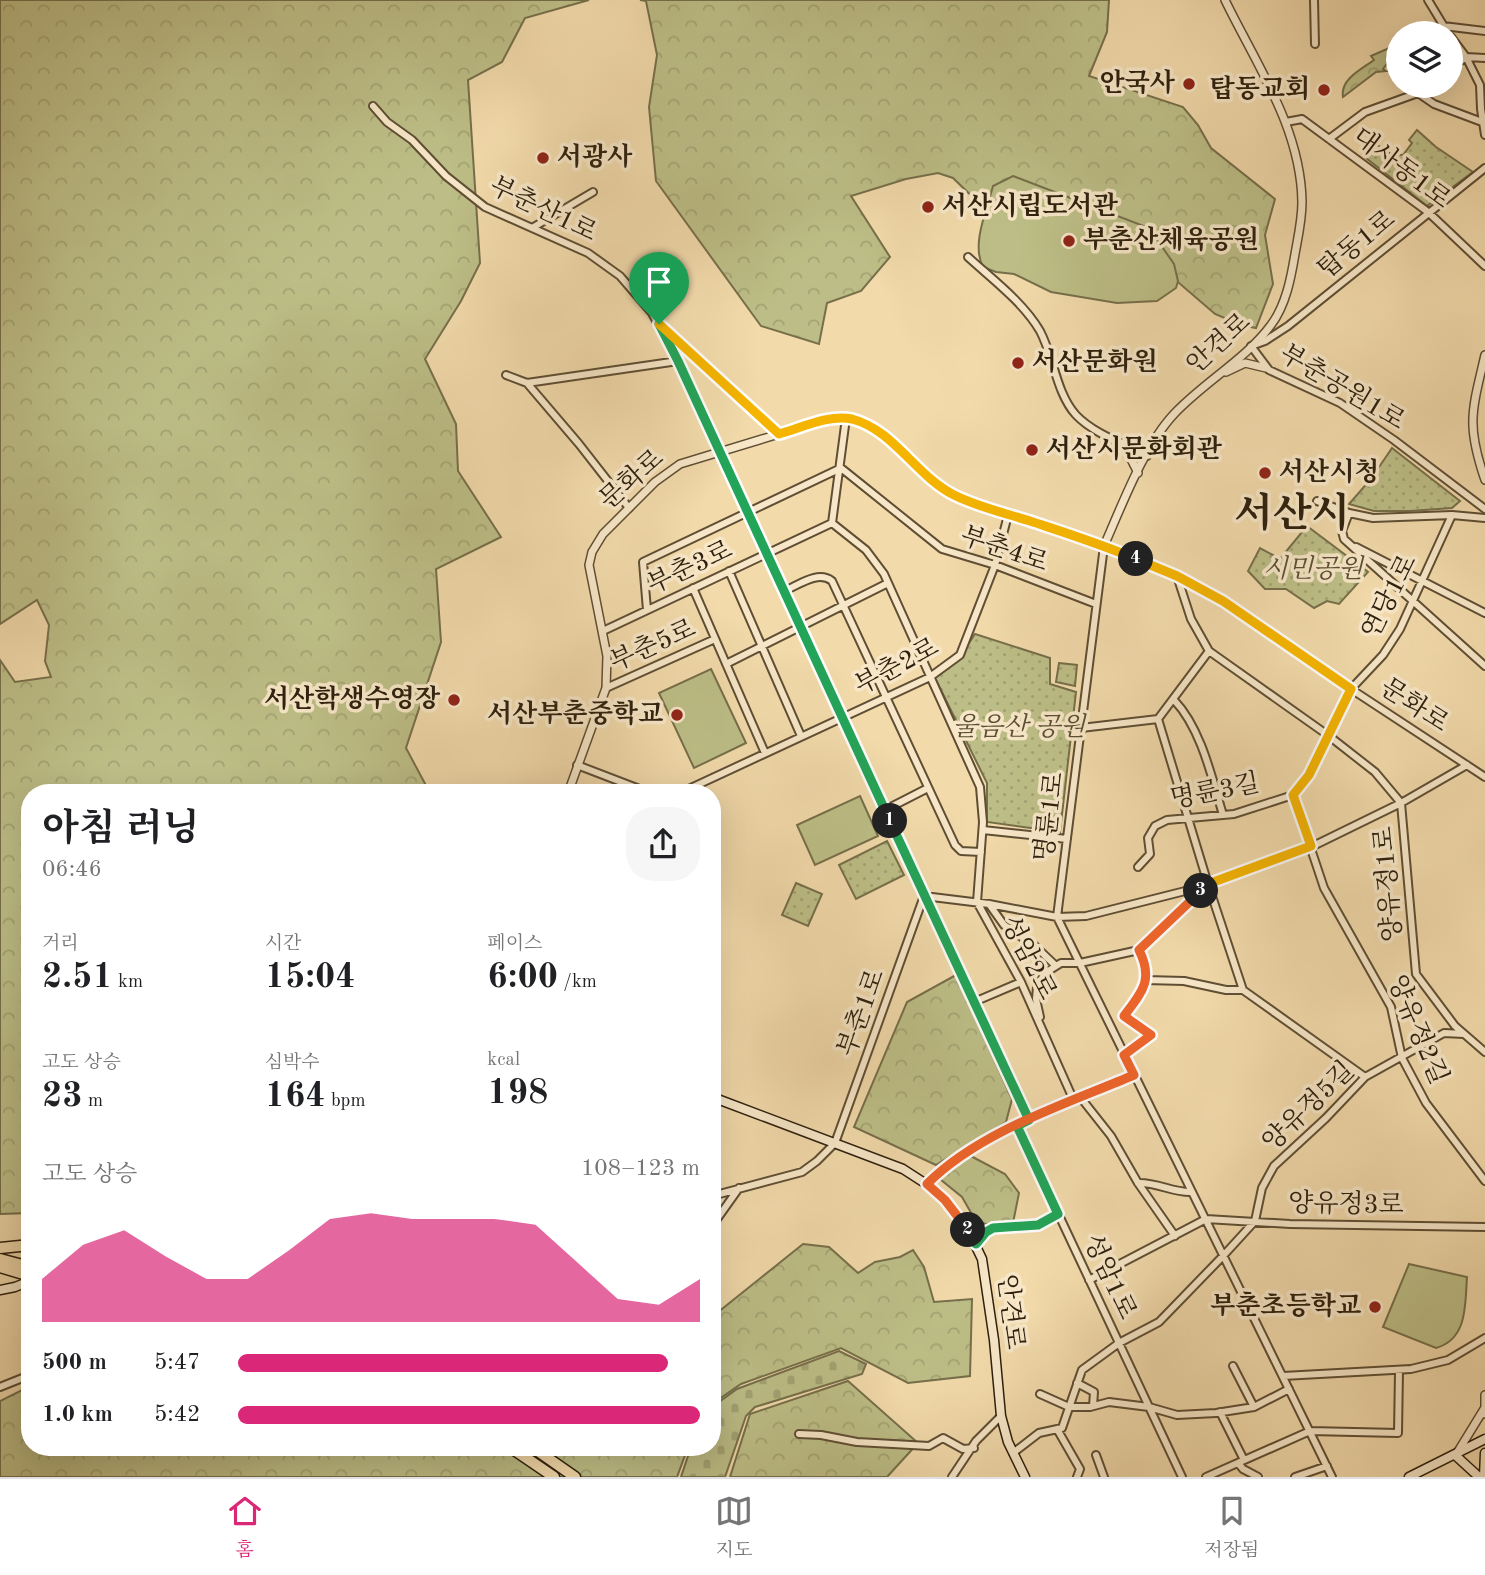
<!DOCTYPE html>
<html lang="ko">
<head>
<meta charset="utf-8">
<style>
	:root { --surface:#fff; --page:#f6f6f6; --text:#202124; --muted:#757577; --line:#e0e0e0; --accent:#db2777 }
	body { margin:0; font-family:"Old Standard TT","Noto Serif KR",serif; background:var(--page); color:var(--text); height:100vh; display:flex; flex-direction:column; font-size:26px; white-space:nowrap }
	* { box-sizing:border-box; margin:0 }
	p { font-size:23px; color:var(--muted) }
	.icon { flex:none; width:38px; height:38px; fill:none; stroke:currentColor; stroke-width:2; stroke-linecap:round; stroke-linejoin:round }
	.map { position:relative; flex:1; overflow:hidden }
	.details { position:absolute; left:21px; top:784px; width:700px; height:672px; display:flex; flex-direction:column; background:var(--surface); border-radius:28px; box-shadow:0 7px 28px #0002 }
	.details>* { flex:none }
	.tools { position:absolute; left:1386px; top:21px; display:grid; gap:14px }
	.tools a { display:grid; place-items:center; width:77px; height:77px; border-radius:50%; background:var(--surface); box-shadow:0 7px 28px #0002; font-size:35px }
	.pin { position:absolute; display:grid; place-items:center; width:60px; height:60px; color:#fff; margin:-72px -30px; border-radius:50% 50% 50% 0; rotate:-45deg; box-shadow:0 0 7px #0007 }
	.pin .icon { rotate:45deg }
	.km { position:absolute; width:35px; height:35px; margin:-18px; border-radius:50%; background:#222; color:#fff; font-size:19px; line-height:35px; text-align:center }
	.round { display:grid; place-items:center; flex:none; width:74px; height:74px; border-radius:28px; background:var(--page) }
	.headline { display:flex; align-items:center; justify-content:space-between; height:119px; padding:0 21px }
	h1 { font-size:38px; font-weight:700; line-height:52px }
	.stats { display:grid; grid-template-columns:repeat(3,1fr); gap:10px; height:119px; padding:7px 21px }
	.stats div { display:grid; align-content:center }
	.stats b { font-size:35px; font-weight:700 }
	.stats small { font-size:19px; font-weight:400 }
	.stats p { font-size:19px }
	.chart { height:196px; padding:14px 21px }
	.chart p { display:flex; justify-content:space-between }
	.chart svg { width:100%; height:126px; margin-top:7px; fill:var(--accent); opacity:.7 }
	ul { padding:0 21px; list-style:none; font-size:23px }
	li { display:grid; grid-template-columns:112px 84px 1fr; align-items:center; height:52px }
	li i { height:18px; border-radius:9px; background:var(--accent) }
	.tab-bar { display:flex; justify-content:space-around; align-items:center; height:98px; border-top:2px solid var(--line); background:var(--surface); font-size:19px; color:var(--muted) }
	.tab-bar a { display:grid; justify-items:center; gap:4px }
	.tab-bar .current { color:var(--accent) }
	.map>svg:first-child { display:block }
	.grass { fill:url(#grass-dots); stroke:#766f4a; stroke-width:2 }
	.forest { fill:url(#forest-crowns); stroke:#766f4a; stroke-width:2 }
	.cemetery { fill:url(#cemetery-stones); stroke:#766f4a; stroke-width:2 }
	.pitch { fill:#bdbe87; stroke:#766f4a; stroke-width:2 }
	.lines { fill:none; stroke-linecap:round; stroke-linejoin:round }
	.minor-casing { stroke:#5f4e34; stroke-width:10 }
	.tertiary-casing { stroke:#5f4e34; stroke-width:10 }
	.secondary-casing { stroke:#2e200d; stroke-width:11 }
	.trunk-casing { stroke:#2e200d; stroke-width:13 }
	.minor { stroke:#f7e7c8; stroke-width:6 }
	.tertiary { stroke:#f7e7c8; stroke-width:7 }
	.secondary { stroke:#f7e7c8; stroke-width:8 }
	.trunk { stroke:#f2daab; stroke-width:10 }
	.split-1-casing { stroke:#fff; stroke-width:14 }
	.split-2-casing { stroke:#fff; stroke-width:14 }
	.split-3-casing { stroke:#fff; stroke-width:14 }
	.split-4-casing { stroke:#fff; stroke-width:14 }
	.split-5-casing { stroke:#fff; stroke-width:14 }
	.split-1 { stroke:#22a559; stroke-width:9 }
	.split-2 { stroke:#22a559; stroke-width:9 }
	.split-3 { stroke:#f0652b; stroke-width:9 }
	.split-4 { stroke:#f5b400; stroke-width:9 }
	.split-5 { stroke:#f5b400; stroke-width:9 }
	.poi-dot { fill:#8f2418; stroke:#f7e7c8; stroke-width:2.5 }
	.labels { text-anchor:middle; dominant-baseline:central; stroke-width:7; stroke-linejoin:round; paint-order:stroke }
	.poi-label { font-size:26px; font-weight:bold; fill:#2e200d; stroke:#f7e7c8; text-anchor:start }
	.street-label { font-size:26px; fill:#2e200d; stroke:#f7e7c8 }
	.park-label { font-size:26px; font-style:italic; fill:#594f32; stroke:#f7e7c8 }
	.town-label { font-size:40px; font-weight:bold; fill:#2e200d; stroke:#f7e7c8 }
</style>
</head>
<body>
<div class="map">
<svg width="1485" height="1477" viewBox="0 0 1485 1477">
	<defs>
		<pattern id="grass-dots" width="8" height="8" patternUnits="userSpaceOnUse" patternTransform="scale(1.75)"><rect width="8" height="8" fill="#bdbe87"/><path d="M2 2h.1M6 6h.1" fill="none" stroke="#a3a373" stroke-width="1.8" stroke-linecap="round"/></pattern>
		<pattern id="forest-crowns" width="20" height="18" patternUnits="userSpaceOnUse" patternTransform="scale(1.75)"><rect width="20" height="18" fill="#bdbe87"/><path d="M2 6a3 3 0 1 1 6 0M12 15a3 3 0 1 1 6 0" fill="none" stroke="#a3a373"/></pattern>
		<pattern id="cemetery-stones" width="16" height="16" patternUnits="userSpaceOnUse" patternTransform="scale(1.75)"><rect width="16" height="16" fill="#bdbe87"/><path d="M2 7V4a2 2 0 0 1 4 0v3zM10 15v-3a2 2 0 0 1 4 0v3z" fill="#a3a373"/></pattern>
	</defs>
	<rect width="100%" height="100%" fill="#f2daab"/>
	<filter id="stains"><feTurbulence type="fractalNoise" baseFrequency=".00286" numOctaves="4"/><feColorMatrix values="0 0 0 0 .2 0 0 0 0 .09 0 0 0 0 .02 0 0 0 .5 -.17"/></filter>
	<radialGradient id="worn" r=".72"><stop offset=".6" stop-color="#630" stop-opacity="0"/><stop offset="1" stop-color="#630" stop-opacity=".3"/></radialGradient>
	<path class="grass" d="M 1417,130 L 1436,147 L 1473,172 L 1427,206 L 1366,158 L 1376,144 L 1391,154 L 1403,155 L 1412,143 L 1409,140 Z
		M 1392,448 L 1460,501 L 1452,508 L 1410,511 L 1374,511 L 1349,504 L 1371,479 Z
		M 1307,526 L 1368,572 L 1339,604 L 1327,601 L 1314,608 L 1286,589 L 1265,589 L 1248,571 L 1260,548 L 1280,559 Z
		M 975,634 L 1050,658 L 1050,684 L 1076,692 L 1060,832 L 987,822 L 987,783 L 934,676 L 959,658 Z
		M 1059,663 L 1077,665 L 1075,686 L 1056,682 Z
		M 887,841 L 904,875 L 856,899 L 839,865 Z
		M 796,883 L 822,894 L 808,926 L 782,915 Z"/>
	<path class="forest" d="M 0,0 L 589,0 L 525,18 L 502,62 L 468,80 L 480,263 L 461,301 L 425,359 L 456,424 L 458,471 L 501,537 L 436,569 L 441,642 L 406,748 L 430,793 L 30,793 L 30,1213 L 0,1214 L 0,660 L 15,682 L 51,677 L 45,661 L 49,625 L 37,600 L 0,624 Z
		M 640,0 L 1109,0 L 1107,32 L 1089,76 L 1183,107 L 1198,125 L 1211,148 L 1275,199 L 1265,235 L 1273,284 L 1256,328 L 1241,325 L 1215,314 L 1157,264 L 1094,238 L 984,208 L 953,178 L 938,173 L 906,179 L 851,196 L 890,257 L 861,291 L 827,303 L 819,344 L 761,326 L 656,181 L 649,107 L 657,55 L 646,1 Z
		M 1389,48 L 1396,52 L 1383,69 L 1386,71 L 1376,72 L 1343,97 C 1340,79 1362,69 1374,60 L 1371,56 Z
		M 956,975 L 1012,1099 L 1006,1122 L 936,1165 L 854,1127 L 907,1002 Z
		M 967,1154 L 1005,1174 L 1019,1193 L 1013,1223 L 985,1224 L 974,1218 L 962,1197 L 935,1175 Z
		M 803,1244 L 829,1247 L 858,1273 L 875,1262 L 900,1257 L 913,1250 L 924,1267 L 934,1302 L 972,1299 L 970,1376 L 908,1383 L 841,1348 L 741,1384 L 712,1404 L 712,1317 Z
		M 848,1381 L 918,1443 L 887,1477 L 730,1477 L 750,1414 Z
		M 30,1386 L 30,1447 L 688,1447 L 677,1477 L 0,1477 L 0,1401 Z"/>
	<path class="cemetery" d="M 839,1351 L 866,1364 L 862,1374 L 755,1407 L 746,1416 L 725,1477 L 681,1477 L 691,1447 L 712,1447 L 712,1407 L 737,1389 Z"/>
	<path class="pitch" d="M 1013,176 L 1149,228 L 1174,264 L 1178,281 L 1176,288 L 1157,301 L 1117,303 L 1051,292 L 1014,274 L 996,272 L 983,267 C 971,244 987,210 993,186 Z
		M 711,669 L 746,743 L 694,768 L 659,693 Z
		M 860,796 L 878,836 L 815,865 L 797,825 Z
		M 1409,1264 L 1467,1277 C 1465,1304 1468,1339 1436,1348 L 1383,1327 Z"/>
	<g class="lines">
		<defs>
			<path id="minor" d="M 1314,0 L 1315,44
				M 1428,0 L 1448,33
				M 1443,26 L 1485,31
				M 1451,37 L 1466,57 L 1480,85 L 1481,109 L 1485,135
				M 1451,68 L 1466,57 L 1485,58
				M 1418,93 L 1434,104 L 1482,122
				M 373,106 L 387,122 L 412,140 L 446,176 L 485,207 L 588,253 L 620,276 L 652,313 L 678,361 L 1029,1120
				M 1286,122 L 1302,119 L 1428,212 L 1485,266
				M 1329,139 L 1365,112 L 1418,93 L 1426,86
				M 1485,168 L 1288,326 L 1265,341 L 1251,346 L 1269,370 L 1340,403 L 1394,440 L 1485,509
				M 532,228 L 593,192
				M 968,257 C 992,279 1023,302 1040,331 C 1054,357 1056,393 1076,415 C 1094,434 1125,444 1147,456
				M 663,328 L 779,434
				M 506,375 L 527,383 L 678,361
				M 527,383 L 579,444 L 629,508
				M 1317,501 L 1349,513 L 1373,518 L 1452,515 L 1485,518
				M 1349,513 L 1342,531 L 1344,539 L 1485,666
				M 832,523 L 846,418
				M 1356,547 L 1485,613
				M 729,571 L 801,736
				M 1177,576 L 1191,619 L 1209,651 L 1329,736 L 1375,772 L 1401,803 L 1416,974 L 1455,1026 L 1485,1052
				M 693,588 L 765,753
				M 784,591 C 799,585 818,570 832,581 L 955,845 L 961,851 L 981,852
				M 647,610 L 643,562 L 841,468 L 942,549 L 995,565 L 1096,604
				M 603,631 L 832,523 L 866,550 L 884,574 L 980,787 L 983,822 L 977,902 L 1021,982 L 1074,1101
				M 726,664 L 888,583
				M 606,688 L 715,639
				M 1174,700 C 1201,728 1212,778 1223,815
				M 1158,719 L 1208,884 L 1243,990 L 1365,1077
				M 1081,728 L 1158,719 L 1209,651
				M 577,765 L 650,793
				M 680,793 L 930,677 L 960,655 L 995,565 L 1008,515
				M 1293,795 L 1324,888 L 1391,1007 L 1402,1058 L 1426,1103 L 1485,1181
				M 885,810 L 928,788
				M 983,830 L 1067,839
				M 1138,867 L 1150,854 L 1148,838 L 1155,826 L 1167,820 L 1234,814 L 1293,795 L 1309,775 L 1351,689 L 1383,655 L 1400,629 L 1452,515
				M 924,896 L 989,904 L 1057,917 L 1086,916 L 1201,887 L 1311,847 L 1401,803 L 1467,765
				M 989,904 L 1004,925 L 1035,946 L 1056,966
				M 1146,980 L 1184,981 L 1226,990 L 1243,990
				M 974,1002 L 1021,982
				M 1040,1017 L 1036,999 L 1037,987 L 1045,973 L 1061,963 L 1080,963 L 1139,950 L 1206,886
				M 1124,1054 L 1151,1035 L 1124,1015 C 1142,992 1154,980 1139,950
				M 1081,1098 L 1111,1136 L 1138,1183 L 1175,1236
				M 1017,1126 L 1182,1477
				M 1138,1183 C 1157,1182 1173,1193 1192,1192
				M 927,1184 C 980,1131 1066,1104 1134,1075
				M 712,1196 L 802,1172 L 817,1161 L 835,1143 L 924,896
				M 712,1226 L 739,1188
				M 976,1244 L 986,1232 L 993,1228 L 1038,1225 L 1058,1214
				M 1089,1280 L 1206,1219 L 1290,1224 L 1485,1227
				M 1233,1366 L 1254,1407
				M 1283,1376 L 1411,1369 L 1448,1360 L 1485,1338
				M 1077,1383 L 1094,1392 L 1093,1406
				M 0,1387 L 30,1375
				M 1040,1394 L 1069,1407 L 1090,1407 L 1109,1402 L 1149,1407 L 1177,1415 L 1216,1413 L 1254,1407 L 1289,1389
				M 1220,1412 L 1244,1460
				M 1057,1429 L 1080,1469 L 1077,1477
				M 799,1434 L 821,1435 L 857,1442 L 929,1446 L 943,1438 L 963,1449 L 974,1448
				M 1013,1453 L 1039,1433 L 1062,1428 L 1082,1370 L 1119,1343 L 1159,1322 L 1223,1256 L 1255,1221 L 1262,1188 L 1274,1166 L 1326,1118 L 1365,1077 L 1444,1033 L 1464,1034
				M 1096,1455 L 1104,1477
				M 1238,1463 L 1243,1469 L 1258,1477
				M 952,1477 L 976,1441 L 1001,1416
				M 1206,1477 L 1310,1431 L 1398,1433 L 1399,1371
				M 1295,1477 L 1327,1466
				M 1332,1477 L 1057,917 L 1104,546 L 1177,576 L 1223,601 L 1351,689 L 1485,777"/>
			<path id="tertiary" d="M 1485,355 C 1472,411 1466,424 1485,480
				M 1226,372 L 1245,363 L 1266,368
				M 1123,443 L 1138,473
				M 568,793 L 606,688 L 607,656 L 589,565 L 592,552 L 603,534 L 655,482 L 680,464 L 825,420 C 879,409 907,466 946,491 C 969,506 1000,512 1027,520 C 1053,528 1078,537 1104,546 C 1122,505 1144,446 1174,414 C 1204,382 1245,360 1271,325 C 1286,305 1291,278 1295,254 C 1298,237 1302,220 1302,202 C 1301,128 1256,64 1225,0
				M 1485,1414 L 1485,1395
				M 1457,1453 L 1484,1409"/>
			<path id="secondary" d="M 712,1097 L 903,1169 L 937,1191 L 953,1210 L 970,1234 L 982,1259 L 994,1340 L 1001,1416 L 1008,1442 L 1025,1477
				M 0,1290 L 15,1287 L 30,1281
				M 1455,1455 L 1479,1477
				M 1409,1477 L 1485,1439
				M 1484,1477 L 1485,1453"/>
			<path id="trunk" d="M 0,1248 L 30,1245
				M 0,1259 L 30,1267
				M 0,1267 L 30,1276
				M 510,1447 L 554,1477
				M 532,1447 L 575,1477"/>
		</defs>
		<use href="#minor" class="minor-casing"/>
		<use href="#tertiary" class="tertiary-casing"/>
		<use href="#secondary" class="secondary-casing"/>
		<use href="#trunk" class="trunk-casing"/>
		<use href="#minor" class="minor"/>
		<use href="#tertiary" class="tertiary"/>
		<use href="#secondary" class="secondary"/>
		<use href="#trunk" class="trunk"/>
	</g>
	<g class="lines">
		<defs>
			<path id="split-1" d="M 659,324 L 678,361 L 890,821"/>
			<path id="split-2" d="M 890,821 L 1029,1120 L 1017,1126 L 1058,1214 L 1038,1225 L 993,1228 L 986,1232 L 976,1244 L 968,1230"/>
			<path id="split-3" d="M 968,1230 L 945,1200 L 927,1184 C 980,1131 1066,1104 1134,1075 L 1124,1055 L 1151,1035 L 1124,1016 C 1142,992 1154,980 1139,950 L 1201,891"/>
			<path id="split-4" d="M 1136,559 L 1177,576 L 1223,601 L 1351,689 L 1309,775 L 1293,795 L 1311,846 L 1208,884 L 1201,891"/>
			<path id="split-5" d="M 659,324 L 779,434 C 801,428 829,414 852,419 C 894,430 916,476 954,495 C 978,507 1005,513 1030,521 C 1066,533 1101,544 1136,559"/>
		</defs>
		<use href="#split-1" class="split-1-casing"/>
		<use href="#split-2" class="split-2-casing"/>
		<use href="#split-3" class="split-3-casing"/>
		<use href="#split-4" class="split-4-casing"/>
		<use href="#split-5" class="split-5-casing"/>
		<use href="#split-1" class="split-1"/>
		<use href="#split-2" class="split-2"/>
		<use href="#split-3" class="split-3"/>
		<use href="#split-4" class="split-4"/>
		<use href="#split-5" class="split-5"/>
	</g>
	<g class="poi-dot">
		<circle cx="1189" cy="84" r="7"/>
		<circle cx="1324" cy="90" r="7"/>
		<circle cx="543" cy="158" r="7"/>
		<circle cx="928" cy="207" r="7"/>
		<circle cx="1069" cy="241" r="7"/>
		<circle cx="1018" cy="363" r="7"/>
		<circle cx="1032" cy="450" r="7"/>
		<circle cx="1265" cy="473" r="7"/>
		<circle cx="454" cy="700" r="7"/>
		<circle cx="677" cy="715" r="7"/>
		<circle cx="1375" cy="1307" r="7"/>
	</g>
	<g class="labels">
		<g class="poi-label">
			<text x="1175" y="84" text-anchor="end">안국사</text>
			<text x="1310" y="90" text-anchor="end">탑동교회</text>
			<text x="557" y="158">서광사</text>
			<text x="942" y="207">서산시립도서관</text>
			<text x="1083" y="241">부춘산체육공원</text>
			<text x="1032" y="363">서산문화원</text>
			<text x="1046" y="450">서산시문화회관</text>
			<text x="1279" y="473">서산시청</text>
			<text x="440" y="700" text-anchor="end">서산학생수영장</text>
			<text x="663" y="715" text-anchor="end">서산부춘중학교</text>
			<text x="1361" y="1307" text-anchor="end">부춘초등학교</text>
		</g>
		<g class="street-label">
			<text transform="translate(1401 169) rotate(37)">대사동1로</text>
			<text transform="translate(543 210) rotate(26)">부춘산1로</text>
			<text transform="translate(1357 245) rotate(-39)">탑동1로</text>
			<text transform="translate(1219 344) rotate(-42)">안견로</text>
			<text transform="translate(1342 388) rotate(31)">부춘공원1로</text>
			<text transform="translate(632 480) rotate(-41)">문화로</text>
			<text transform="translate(1004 550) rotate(19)">부춘4로</text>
			<text transform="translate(690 568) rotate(-25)">부춘3로</text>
			<text transform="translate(1390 597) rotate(-63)">연당1로</text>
			<text transform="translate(653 646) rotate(-24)">부춘5로</text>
			<text transform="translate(897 667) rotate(-28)">부춘2로</text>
			<text transform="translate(1414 706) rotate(33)">문화로</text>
			<text transform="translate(1215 792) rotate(-11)">명륜3길</text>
			<text transform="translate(1050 817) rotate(-83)">명륜1로</text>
			<text transform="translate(1389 884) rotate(-95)">양유정1로</text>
			<text transform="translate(1028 958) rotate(63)">성암2로</text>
			<text transform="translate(862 1013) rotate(-70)">부춘1로</text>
			<text transform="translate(1417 1030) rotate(67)">양유정2길</text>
			<text transform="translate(1309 1107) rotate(-44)">양유정5길</text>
			<text transform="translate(1346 1205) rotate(1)">양유정3로</text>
			<text transform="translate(1109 1277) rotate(65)">성암1로</text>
			<text transform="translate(1010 1312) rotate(83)">안견로</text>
		</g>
		<g class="park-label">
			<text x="1313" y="570">시민공원</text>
			<text x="1019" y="728">울음산 공원</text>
		</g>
		<g class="town-label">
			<text x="1292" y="516">서산시</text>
		</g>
	</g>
	<rect width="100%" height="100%" filter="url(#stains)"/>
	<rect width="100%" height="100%" fill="url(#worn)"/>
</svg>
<div class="tools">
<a><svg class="icon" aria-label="layers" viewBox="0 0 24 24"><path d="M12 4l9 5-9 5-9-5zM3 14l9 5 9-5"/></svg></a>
</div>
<div class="pin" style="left:659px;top:324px;background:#1e9e55"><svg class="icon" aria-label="arrive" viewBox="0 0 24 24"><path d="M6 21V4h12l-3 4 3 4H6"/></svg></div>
<b class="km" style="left:890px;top:821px">1</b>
<b class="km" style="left:968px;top:1230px">2</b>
<b class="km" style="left:1201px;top:891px">3</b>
<b class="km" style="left:1136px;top:559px">4</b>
<section class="details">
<div class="headline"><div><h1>아침 러닝</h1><p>06:46</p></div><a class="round"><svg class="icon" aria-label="share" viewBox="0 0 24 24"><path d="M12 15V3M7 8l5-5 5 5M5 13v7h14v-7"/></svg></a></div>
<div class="stats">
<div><p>거리</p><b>2.51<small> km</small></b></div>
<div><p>시간</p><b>15:04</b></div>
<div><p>페이스</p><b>6:00<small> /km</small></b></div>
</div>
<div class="stats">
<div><p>고도 상승</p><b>23<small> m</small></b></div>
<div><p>심박수</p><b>164<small> bpm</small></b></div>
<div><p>kcal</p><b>198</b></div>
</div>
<div class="chart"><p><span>고도 상승</span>108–123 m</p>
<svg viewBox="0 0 160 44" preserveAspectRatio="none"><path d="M0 44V29L10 17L20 12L30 21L40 29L50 29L60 19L70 8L80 6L90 8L100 8L110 8L120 10L130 23L140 36L150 38L160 29V44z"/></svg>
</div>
<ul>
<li><b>500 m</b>5:47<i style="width:93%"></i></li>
<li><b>1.0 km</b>5:42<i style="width:100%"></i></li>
</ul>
</section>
</div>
<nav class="tab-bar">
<a class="current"><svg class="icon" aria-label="home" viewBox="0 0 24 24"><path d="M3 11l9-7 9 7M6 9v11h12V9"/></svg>홈</a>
<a><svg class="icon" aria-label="map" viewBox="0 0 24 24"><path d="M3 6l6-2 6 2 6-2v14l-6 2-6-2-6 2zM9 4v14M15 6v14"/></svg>지도</a>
<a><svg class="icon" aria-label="saved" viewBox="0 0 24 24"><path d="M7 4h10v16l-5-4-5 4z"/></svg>저장됨</a>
</nav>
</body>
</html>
